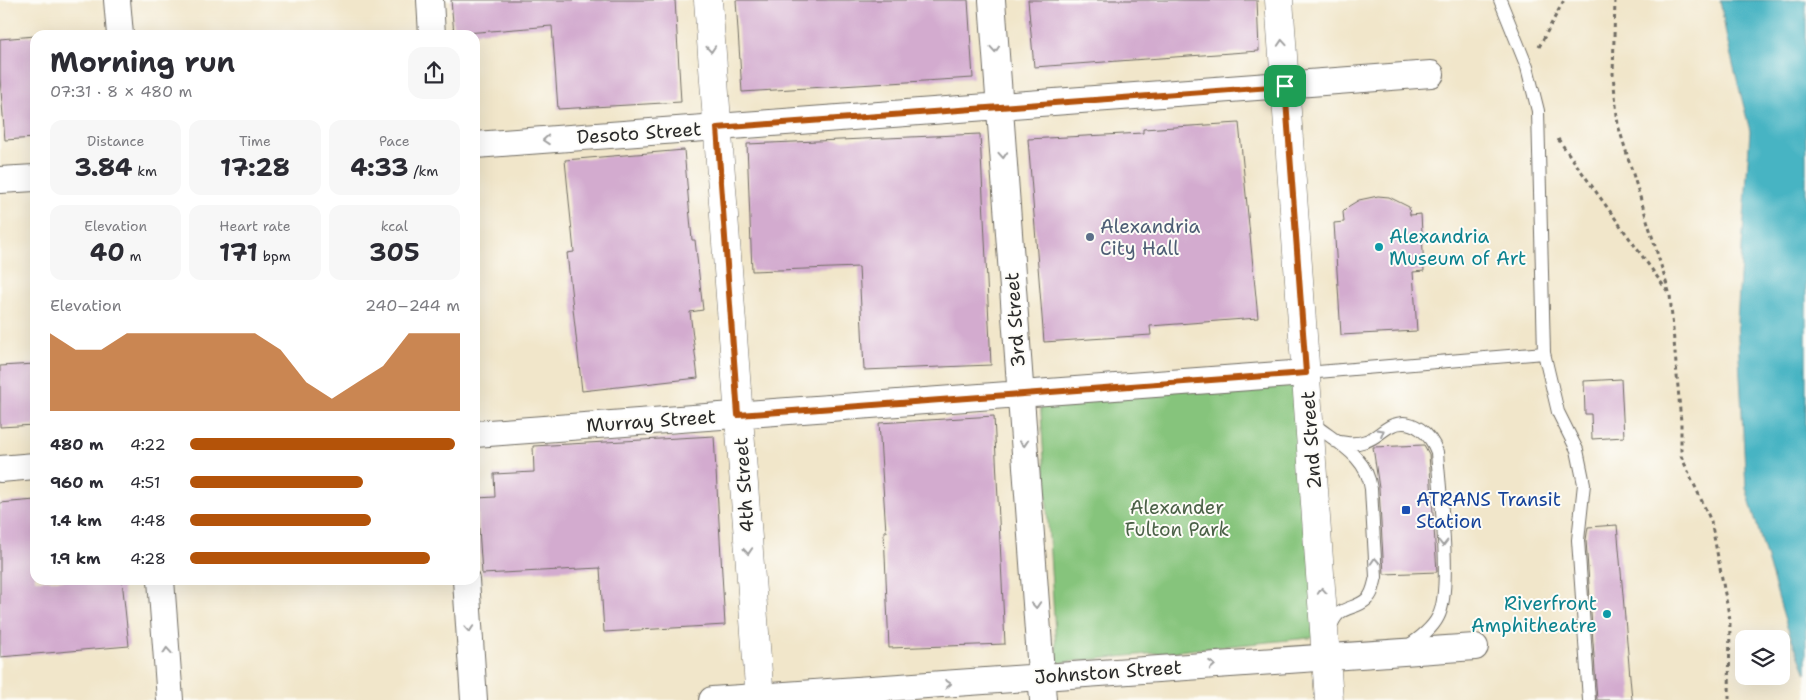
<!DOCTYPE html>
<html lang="en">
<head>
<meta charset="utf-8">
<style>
	:root { --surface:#fff; --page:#f7f7f7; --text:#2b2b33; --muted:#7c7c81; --accent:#b45309 }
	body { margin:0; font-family:"Shantell Sans",sans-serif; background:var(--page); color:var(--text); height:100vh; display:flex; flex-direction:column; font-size:19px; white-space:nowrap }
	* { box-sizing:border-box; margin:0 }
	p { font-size:16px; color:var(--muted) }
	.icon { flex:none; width:28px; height:28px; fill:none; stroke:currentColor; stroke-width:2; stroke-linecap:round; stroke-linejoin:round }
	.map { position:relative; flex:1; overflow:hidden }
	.side { position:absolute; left:30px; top:30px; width:450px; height:555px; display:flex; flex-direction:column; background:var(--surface); border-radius:15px; box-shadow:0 5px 20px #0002 }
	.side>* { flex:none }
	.fabs { position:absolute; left:1735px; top:630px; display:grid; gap:10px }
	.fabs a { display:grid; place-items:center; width:55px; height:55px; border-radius:10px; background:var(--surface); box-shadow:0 5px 20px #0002; font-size:25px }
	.pin { position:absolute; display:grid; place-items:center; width:42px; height:42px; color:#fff; margin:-21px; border-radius:10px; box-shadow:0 2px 8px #0006 }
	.round { display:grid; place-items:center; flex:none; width:52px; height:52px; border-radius:15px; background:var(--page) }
	.overview { display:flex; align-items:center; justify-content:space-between; height:85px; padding:0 20px }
	h1 { font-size:28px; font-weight:700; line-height:38px }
	.figures { display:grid; grid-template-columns:repeat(3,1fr); gap:8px; height:85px; padding:5px 20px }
	.figures div { display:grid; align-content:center; border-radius:12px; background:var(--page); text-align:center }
	.figures b { font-size:25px; font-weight:700 }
	.figures small { font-size:14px; font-weight:400 }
	.figures p { font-size:14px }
	.chart { height:140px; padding:10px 20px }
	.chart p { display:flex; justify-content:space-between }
	.chart svg { width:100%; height:90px; margin-top:5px; fill:var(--accent); opacity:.7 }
	ul { padding:0 20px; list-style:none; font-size:16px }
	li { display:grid; grid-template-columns:80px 60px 1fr; align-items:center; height:38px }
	li i { height:12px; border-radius:6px; background:var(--accent) }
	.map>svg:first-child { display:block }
	.green { fill:#86c47b; stroke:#587853 }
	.water { fill:#47b4c3; stroke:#397077 }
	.building { fill:#d3abcf }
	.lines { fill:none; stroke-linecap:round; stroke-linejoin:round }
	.service-casing { stroke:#706c63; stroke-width:14 }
	.minor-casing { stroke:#706c63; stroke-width:28 }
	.secondary-casing { stroke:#706c63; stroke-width:29 }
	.path { stroke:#706c63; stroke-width:3; stroke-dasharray:4 4; stroke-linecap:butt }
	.service { stroke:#fff; stroke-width:12 }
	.minor { stroke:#fff; stroke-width:26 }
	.secondary { stroke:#fff; stroke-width:28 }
	.oneway { stroke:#a0a0a0 }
	.route-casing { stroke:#fff; stroke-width:10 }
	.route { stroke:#b45309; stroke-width:6 }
	.service-dot { fill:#5c6f8a; stroke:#fdfcf7; stroke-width:2 }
	.culture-dot { fill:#0f9aa8; stroke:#fdfcf7; stroke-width:2 }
	.transit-dot { fill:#1a4fb4; stroke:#fdfcf7; stroke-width:2 }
	.labels { text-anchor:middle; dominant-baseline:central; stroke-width:4; stroke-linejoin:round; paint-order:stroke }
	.street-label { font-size:19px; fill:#2b2b2b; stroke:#fdfcf7 }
	.service-label { font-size:19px; fill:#4e5e75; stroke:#fdfcf7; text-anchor:start }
	.culture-label { font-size:19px; fill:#0d838f; stroke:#fdfcf7; text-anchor:start }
	.transit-label { font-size:19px; fill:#164399; stroke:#fdfcf7; text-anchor:start }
	.park-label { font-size:19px; fill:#4b6147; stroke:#fdfcf7 }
</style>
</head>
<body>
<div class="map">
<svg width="1806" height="700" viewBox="0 0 1806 700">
	<rect width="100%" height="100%" fill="#fdfcf7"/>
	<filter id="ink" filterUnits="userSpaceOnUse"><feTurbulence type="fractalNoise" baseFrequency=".02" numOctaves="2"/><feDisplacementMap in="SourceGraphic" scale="10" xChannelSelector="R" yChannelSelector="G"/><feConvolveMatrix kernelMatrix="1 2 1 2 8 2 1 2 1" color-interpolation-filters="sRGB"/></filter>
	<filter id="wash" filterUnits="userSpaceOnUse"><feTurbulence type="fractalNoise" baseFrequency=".0096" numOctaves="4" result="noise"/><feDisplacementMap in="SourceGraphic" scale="20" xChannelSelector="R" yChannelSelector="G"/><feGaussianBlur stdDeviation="1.12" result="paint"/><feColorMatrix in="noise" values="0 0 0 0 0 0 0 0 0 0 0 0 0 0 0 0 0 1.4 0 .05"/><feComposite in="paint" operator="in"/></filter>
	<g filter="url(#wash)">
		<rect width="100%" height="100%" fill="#f1e6ca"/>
		<path class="green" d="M 1303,377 L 1319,637 L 1057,663 L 1040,398 Z"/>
		<path class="water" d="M 1720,0 L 1806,0 L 1806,674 L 1787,627 L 1746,488 L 1737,320 L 1750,131 L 1727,40 Z"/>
		<g id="blocks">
			<path class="building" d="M 451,0 L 675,0 L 681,102 L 558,109 L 552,26 L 454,34 Z
				M 736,0 L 968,0 L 973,78 L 742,92 Z
				M 1028,0 L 1257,0 L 1259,51 L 1034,67 Z
				M 35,36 L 35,138 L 5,140 L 0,79 L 0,39 Z
				M 1239,123 L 1258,318 L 1150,326 L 1151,335 L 1044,342 L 1028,139 L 1143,133 L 1143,129 Z
				M 980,134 L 991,365 L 864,370 L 859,267 L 752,271 L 747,144 Z
				M 684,150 L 692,240 L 695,240 L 703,310 L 690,312 L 698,378 L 582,391 L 567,253 L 574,252 L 565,160 Z
				M 1378,196 L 1389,197 L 1409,207 L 1410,215 L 1421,214 L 1424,271 L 1413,272 L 1417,331 L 1341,335 L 1334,223 L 1344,222 L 1343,212 L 1349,206 L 1359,200 Z
				M 35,364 L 35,425 L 0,427 L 0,366 Z
				M 1621,379 L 1624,437 L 1592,439 L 1591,414 L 1585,414 L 1584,381 Z
				M 994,416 L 1005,644 L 889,648 L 884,532 L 886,532 L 879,423 Z
				M 714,436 L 725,625 L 604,632 L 600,568 L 482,574 L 477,498 L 495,497 L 494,474 L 534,472 L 533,446 Z
				M 1424,445 L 1429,454 L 1437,572 L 1384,574 L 1379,488 L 1373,447 Z
				M 35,500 L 35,580 L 122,580 L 129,646 L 0,657 L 0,503 Z
				M 1617,525 L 1632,700 L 1597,700 L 1586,540 L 1588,527 Z"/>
		</g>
	</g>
	<g filter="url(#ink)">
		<use href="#blocks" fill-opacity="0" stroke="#706c63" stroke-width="1"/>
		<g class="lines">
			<defs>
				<path id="service" d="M 1500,0 L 1527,67 L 1538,111 L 1544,353 L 1558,412 L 1577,450 L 1584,484 L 1578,540 L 1589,700
					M 1306,373 L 1544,353
					M 1311,422 C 1335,442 1367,455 1371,489 L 1376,577 C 1374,584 1373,594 1367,599 C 1353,612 1337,603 1330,630
					M 1335,441 C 1346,443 1355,445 1366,441 C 1376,438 1383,429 1393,425 C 1413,417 1431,435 1437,452 C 1439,487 1453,590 1438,617 C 1432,629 1416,641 1405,648"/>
				<path id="minor" d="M 117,0 L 120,35
					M 430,0 L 432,35
					M 992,0 L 1043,700
					M 475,145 L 1431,74
					M 0,180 L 35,178
					M 475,434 L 1306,373
					M 0,469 L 35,466
					M 161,580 L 170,700
					M 466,580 L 474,700
					M 712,700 L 1475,647"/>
				<path id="secondary" d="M 708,0 L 760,700
					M 1279,0 L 1329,700"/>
			</defs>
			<use href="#service" class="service-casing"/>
			<use href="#minor" class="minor-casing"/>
			<use href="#secondary" class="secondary-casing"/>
			<path class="path" d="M 1615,0 L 1613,75 L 1618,125 L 1670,295 L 1681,422 L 1681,456 L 1711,521 L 1730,620 L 1729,700
				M 1539,47 L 1564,0
				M 1558,139 L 1668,292"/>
			<use href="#service" class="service"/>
			<use href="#minor" class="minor"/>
			<use href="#secondary" class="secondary"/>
		</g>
		<defs><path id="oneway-chevron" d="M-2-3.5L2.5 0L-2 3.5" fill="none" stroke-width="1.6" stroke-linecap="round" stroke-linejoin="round" transform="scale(1.25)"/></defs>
		<g class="oneway">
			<use href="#oneway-chevron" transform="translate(1282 43) rotate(-94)"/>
			<use href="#oneway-chevron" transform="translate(711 49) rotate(86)"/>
			<use href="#oneway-chevron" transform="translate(995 49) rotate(86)"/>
			<use href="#oneway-chevron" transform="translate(546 140) rotate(176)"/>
			<use href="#oneway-chevron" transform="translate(1003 155) rotate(86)"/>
			<use href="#oneway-chevron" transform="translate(1381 432) rotate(-31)"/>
			<use href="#oneway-chevron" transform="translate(1024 443) rotate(86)"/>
			<use href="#oneway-chevron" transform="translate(1443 543) rotate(90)"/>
			<use href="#oneway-chevron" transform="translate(748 551) rotate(86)"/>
			<use href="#oneway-chevron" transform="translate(1375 561) rotate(-93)"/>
			<use href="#oneway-chevron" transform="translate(1322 591) rotate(-94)"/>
			<use href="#oneway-chevron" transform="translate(1036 605) rotate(86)"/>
			<use href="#oneway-chevron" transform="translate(469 629) rotate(86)"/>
			<use href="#oneway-chevron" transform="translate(167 651) rotate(-94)"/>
			<use href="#oneway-chevron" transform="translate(1212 665) rotate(-4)"/>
			<use href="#oneway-chevron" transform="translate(948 684) rotate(-4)"/>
		</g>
	</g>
	<g class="lines" filter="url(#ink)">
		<defs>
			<path id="route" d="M 1285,86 L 1306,373 L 738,415 L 717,128 Z"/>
		</defs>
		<use href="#route" class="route-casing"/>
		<use href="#route" class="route"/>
	</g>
	<circle class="service-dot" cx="1090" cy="237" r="5"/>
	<g class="culture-dot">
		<circle cx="1379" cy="247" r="5"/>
		<circle cx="1607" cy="614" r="5"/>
	</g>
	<rect class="transit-dot" x="1401" y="505" width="10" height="10" rx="2.5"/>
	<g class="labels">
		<g class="street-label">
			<text transform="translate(639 133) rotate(-4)">Desoto Street</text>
			<text transform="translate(1015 320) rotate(-94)">3rd Street</text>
			<text transform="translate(651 421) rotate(-4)">Murray Street</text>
			<text transform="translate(1311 440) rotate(-94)">2nd Street</text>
			<text transform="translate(744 485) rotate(-94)">4th Street</text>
			<text transform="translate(1108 672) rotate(-4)">Johnston Street</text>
		</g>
		<g class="service-label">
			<text x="1100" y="226">Alexandria<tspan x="1100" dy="22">City Hall</tspan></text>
		</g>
		<g class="culture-label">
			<text x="1389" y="236">Alexandria<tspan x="1389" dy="22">Museum of Art</tspan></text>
			<text x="1597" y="603" text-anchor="end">Riverfront<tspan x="1597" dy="22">Amphitheatre</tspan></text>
		</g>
		<g class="transit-label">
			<text x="1416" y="499">ATRANS Transit<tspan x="1416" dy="22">Station</tspan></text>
		</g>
		<g class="park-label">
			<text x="1177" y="507">Alexander<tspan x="1177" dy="22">Fulton Park</tspan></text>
		</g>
	</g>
</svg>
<div class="fabs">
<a><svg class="icon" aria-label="layers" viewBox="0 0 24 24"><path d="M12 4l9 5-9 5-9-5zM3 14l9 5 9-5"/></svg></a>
</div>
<div class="pin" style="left:1285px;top:86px;background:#1e9e55"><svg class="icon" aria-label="arrive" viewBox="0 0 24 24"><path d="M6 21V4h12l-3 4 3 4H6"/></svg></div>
<section class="side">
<div class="overview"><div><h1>Morning run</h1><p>07:31 · 8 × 480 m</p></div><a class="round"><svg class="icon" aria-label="share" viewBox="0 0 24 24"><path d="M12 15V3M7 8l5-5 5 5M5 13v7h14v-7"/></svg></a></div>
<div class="figures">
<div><p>Distance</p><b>3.84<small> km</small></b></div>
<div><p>Time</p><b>17:28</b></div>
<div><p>Pace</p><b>4:33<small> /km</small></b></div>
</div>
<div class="figures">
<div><p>Elevation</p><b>40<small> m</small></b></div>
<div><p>Heart rate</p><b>171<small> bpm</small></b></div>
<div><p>kcal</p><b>305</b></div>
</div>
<div class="chart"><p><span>Elevation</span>240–244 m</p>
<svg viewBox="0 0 160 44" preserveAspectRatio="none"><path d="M0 44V6L10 14L20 14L30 6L40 6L50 6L60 6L70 6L80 6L90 14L100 30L110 38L120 30L130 22L140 6L150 6L160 6V44z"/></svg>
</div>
<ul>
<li><b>480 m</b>4:22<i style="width:98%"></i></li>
<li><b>960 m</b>4:51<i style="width:64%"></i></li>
<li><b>1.4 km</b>4:48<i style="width:67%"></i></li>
<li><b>1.9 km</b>4:28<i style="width:89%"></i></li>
</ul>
</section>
</div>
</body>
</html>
